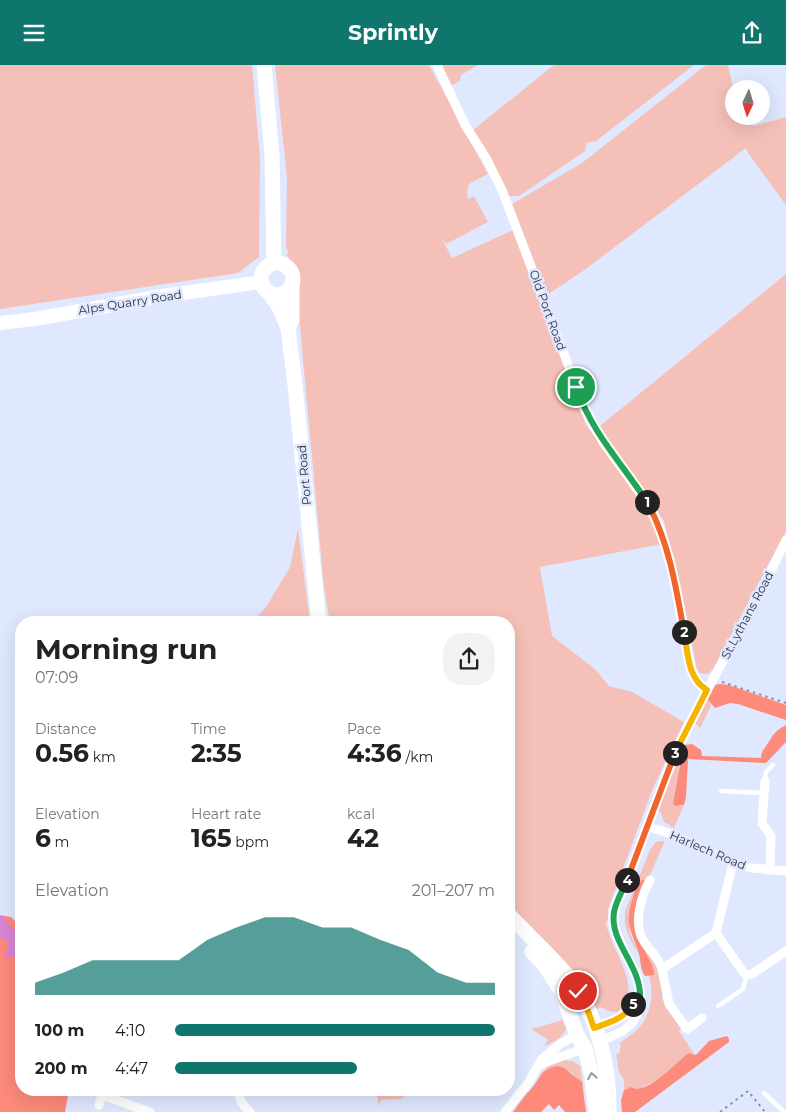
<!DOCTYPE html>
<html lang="en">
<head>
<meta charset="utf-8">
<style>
	:root { --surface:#fff; --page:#f2f2f2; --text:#222; --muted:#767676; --accent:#0f766e }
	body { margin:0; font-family:Montserrat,sans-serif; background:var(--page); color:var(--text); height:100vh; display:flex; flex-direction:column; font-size:19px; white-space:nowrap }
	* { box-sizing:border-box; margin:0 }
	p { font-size:16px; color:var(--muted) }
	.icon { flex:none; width:28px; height:28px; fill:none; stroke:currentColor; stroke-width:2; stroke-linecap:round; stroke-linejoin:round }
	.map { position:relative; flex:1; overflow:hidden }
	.sheet { position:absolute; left:15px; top:551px; width:500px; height:480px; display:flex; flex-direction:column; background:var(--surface); border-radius:20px; box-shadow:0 5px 20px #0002 }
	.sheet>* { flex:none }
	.needle { width:32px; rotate:184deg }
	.controls { position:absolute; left:725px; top:15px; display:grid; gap:10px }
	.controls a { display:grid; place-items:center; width:45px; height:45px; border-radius:50%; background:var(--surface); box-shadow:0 5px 20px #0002; font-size:25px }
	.pin { position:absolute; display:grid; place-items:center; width:42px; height:42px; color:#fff; margin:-21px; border:2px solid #fff; border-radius:50%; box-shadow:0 1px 5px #0007 }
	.km { position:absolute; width:25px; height:25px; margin:-12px; border-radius:50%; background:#222; color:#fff; font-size:14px; line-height:25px; text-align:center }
	.round { display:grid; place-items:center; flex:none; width:52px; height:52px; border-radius:20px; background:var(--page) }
	.summary { display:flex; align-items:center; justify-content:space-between; height:85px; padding:0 20px }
	h1 { font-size:28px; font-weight:700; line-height:38px }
	.metrics { display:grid; grid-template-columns:repeat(3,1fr); gap:8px; height:85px; padding:5px 20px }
	.metrics div { display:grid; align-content:center }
	.metrics b { font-size:25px; font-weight:700 }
	.metrics small { font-size:14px; font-weight:400 }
	.metrics p { font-size:14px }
	.chart { height:140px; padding:10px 20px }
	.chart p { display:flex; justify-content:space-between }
	.chart svg { width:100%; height:90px; margin-top:5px; fill:var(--accent); opacity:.7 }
	ul { padding:0 20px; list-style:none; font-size:16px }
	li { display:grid; grid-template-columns:80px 60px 1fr; align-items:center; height:38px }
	li i { height:12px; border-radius:6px; background:var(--accent) }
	header { display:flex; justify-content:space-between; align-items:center; height:65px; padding:0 20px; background:var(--accent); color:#fff; font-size:22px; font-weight:700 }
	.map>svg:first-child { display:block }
	.green { fill:#f5c0b8 }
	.forest { fill:#fd8a7b }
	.water { fill:#d785d4 }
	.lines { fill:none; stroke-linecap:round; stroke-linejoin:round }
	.path { stroke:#8a91a3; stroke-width:2; stroke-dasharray:2.5 4; stroke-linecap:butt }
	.lane { stroke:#fff; stroke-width:4.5 }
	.street { stroke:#fff; stroke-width:9 }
	.secondary { stroke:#fff; stroke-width:14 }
	.primary { stroke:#fff; stroke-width:15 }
	.oneway { stroke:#9699a0 }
	.split-1-casing { stroke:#fff; stroke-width:10 }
	.split-2-casing { stroke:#fff; stroke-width:10 }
	.split-3-casing { stroke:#fff; stroke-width:10 }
	.split-4-casing { stroke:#fff; stroke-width:10 }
	.split-5-casing { stroke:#fff; stroke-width:10 }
	.split-6-casing { stroke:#fff; stroke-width:10 }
	.split-1 { stroke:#22a559; stroke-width:6 }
	.split-2 { stroke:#f0652b; stroke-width:6 }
	.split-3 { stroke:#f5b400; stroke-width:6 }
	.split-4 { stroke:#f0652b; stroke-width:6 }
	.split-5 { stroke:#22a559; stroke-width:6 }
	.split-6 { stroke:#f5b400; stroke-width:6 }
	.labels { text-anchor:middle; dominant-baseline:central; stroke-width:5; stroke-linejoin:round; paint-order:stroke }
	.street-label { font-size:12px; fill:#2e3341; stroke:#dfe8fe }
</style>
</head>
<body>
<header><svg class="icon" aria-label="menu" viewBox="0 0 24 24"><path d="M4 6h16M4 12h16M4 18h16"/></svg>Sprintly<svg class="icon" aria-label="share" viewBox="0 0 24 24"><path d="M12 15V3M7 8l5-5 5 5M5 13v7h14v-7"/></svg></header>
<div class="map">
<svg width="786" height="1047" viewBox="0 0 786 1047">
	<rect width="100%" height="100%" fill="#dfe8fe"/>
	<path class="green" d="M 0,0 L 252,0 L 260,93 L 259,192 L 238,208 L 0,244 Z
		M 275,0 L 429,0 L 488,109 L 469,119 L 467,127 L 468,134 L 474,131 L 488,157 L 446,179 L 441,172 L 452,193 L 513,165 L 586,360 L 633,424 L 648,447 L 662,479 L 540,502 L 552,571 L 595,604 L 609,621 L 632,627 L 684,657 L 653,723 L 608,844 L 608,855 L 606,858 C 610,884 647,926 617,947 L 608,946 L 601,942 L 597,944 L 591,933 L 593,928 L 582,910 L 576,910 L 509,840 L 509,558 L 330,557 L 324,523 L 297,229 C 301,207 297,206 286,189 L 289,188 L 286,182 L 287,112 Z
		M 440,0 L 478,0 L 461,10 L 460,16 L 452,20 L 447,16 Z
		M 554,0 L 694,0 L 596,76 L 586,78 L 585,86 L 519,131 L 509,131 L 473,65 Z
		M 706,0 L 728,0 L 734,28 L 734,51 L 739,51 L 754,61 L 786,52 L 786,140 L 748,88 L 746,83 L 583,206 L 547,230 L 512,139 L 582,98 Z
		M 786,209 L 786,466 L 713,604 L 709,608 L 705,609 L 700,608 L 697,604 L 686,548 L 664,456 L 612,383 L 600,361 Z
		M 298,463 L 310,557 L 253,557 L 266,542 L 290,502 Z
		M 708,632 L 711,641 L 700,663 L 696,659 L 696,655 Z
		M 678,692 C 680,700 678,704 679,711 L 677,715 L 673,738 L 681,742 L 684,740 L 674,763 L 664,757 L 660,746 L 657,746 Z
		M 659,776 L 665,776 L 649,812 L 633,831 L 628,846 L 630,868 L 640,892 L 642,881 L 656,900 L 662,924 L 662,934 L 680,959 L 681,963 L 679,966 L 694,989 L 689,988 L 660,1013 L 639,1024 L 627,1023 L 624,1025 L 624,1015 L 619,1007 L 616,989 L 619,989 L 621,980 L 619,979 C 625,973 632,970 638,964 C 651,950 655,927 648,908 C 643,893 632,881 627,866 L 625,859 L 625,846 L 650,785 L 655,778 Z
		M 562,954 L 566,963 C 563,973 554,977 544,981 L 548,975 L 531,964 L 560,956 Z
		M 566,993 L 567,996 L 573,996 L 580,1001 L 586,1037 C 584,1019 582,1018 570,1006 L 542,1009 L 539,1011 L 549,1000 Z
		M 375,1025 L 413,1025 L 401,1034 L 381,1035 L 379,1040 Z"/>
	<path class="forest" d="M 720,619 L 729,620 L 786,640 L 786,655 L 738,639 L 730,638 L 715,643 L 708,635 L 709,629 L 714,620 Z
		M 786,660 L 786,677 L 766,698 L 688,694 L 686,732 L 684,740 L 675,741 L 673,738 L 680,700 L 678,689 L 680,685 L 685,680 L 692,679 L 701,685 L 702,691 L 761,693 C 762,684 764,685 768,678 C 773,670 776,665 786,660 Z
		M 642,815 L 646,816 L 641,824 L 643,880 C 645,891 654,898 654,910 L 645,911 C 640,904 641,897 639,889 C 632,866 623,858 633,832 C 635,826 637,819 642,815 Z
		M 0,850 L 11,852 L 21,862 L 21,1025 L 69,1025 L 65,1047 L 0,1047 Z
		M 727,971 L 729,974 L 729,977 L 635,1047 L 622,1047 L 621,1035 L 624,1025 L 631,1022 C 646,1032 677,996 689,988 L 696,990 L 709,976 Z
		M 558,1001 L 564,1003 L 582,1017 L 586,1047 L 565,1047 L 559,1040 L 554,1045 L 549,1039 L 541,1047 L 513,1047 C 519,1039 524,1031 531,1024 C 541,1013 540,1004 558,1001 Z"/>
	<path class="water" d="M 0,851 L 4,852 L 11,863 L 21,865 L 21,897 L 18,897 L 12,890 L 9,893 L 5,893 L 4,890 L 7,887 L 8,877 L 4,874 L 0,873 Z"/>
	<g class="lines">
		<path class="path" d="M 722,617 L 786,638
			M 720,1047 L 748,1026 L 765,1047"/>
		<path class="lane" d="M 765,716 L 766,707 L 773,700
			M 721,726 L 764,728
			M 718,941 L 743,924 L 747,910
			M 764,1028 L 784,1047"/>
		<path class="street" d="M 437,0 L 465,60 L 486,93 L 502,125 L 586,347 L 603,377 L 647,438 L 660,463 L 673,509 L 691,603 L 696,616 L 707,625
			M 765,716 L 762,758 L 771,771 L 770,805
			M 647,761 L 677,771 L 733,798 L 752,803 L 786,806
			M 733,798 L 716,868 L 744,908 L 747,910 L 752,909 L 786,886
			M 650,815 C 641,831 632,861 645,878 C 651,887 659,893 662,904
			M 702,953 L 687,964 L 669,939 L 662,904 L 716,868
			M 594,963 L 620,953 L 627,949 L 640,932
			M 599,977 L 623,966 L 632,958 L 642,941 L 637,910 L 621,880 L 615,863 L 614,854 L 616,841 L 634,799 L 666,710 L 687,663 L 766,516 L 786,475
			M 541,999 L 585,983
			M 237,1025 L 242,1038 L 250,1047
			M 99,1040 L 102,1030 L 150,1047
			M 505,1047 L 528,1018 L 542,994 L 560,979 L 577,970"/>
		<path class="secondary" d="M 0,258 L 35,254 L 162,231 L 261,217"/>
		<path class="primary" d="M 264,0 L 272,90 L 274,198
			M261 214a16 16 0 1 1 32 0a16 16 0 1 1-32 0Z
			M 269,228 L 279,242 L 288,263 L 295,320 L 319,558
			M 288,263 L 292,255 L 292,221
			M 509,850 C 528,870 549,889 567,910 C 597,946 610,1002 609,1047
			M 532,887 L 545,901 L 560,924 L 577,970 L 585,983 L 592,1012 L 596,1047"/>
	</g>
	<defs><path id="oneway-chevron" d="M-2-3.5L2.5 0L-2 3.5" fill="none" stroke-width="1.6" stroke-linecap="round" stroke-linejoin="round" transform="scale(1.25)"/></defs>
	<use class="oneway" href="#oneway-chevron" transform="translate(592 1011) rotate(-100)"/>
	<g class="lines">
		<defs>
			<path id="split-1" d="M 576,322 C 592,368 621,397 647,437"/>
			<path id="split-2" d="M 647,437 C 669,477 676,522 684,567"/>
			<path id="split-3" d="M 675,688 L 707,625 C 687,613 688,587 684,567"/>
			<path id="split-4" d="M 627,815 L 675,688"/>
			<path id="split-5" d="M 627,815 C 623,825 616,836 614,847 C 609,877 641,900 640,932 L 633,939"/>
			<path id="split-6" d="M 578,926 L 588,946 L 594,963 C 610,957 624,954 633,939"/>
		</defs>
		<use href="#split-1" class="split-1-casing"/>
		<use href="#split-2" class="split-2-casing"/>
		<use href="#split-3" class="split-3-casing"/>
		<use href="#split-4" class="split-4-casing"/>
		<use href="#split-5" class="split-5-casing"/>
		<use href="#split-6" class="split-6-casing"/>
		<use href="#split-1" class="split-1"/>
		<use href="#split-2" class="split-2"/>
		<use href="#split-3" class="split-3"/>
		<use href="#split-4" class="split-4"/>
		<use href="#split-5" class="split-5"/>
		<use href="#split-6" class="split-6"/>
	</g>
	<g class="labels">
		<g class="street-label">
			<text transform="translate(130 237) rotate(-9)">Alps Quarry Road</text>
			<text transform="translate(548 245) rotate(70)">Old Port Road</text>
			<text transform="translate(304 410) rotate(-95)">Port Road</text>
			<text transform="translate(747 550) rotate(-62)">St.Lythans Road</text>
			<text transform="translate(708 785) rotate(23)">Harlech Road</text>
		</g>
	</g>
</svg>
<div class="controls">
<a><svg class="needle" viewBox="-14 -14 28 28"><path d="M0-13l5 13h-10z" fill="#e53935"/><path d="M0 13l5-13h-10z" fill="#767676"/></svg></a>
</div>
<div class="pin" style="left:576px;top:322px;background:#1e9e55"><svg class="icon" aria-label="arrive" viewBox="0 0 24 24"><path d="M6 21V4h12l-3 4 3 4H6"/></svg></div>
<div class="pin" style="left:578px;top:926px;background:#d93025"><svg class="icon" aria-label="check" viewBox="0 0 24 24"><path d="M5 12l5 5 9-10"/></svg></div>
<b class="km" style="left:647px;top:437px">1</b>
<b class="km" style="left:684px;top:567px">2</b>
<b class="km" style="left:675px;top:688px">3</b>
<b class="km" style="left:627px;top:815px">4</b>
<b class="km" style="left:633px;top:939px">5</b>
<section class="sheet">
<div class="summary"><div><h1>Morning run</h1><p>07:09</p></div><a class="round"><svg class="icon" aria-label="share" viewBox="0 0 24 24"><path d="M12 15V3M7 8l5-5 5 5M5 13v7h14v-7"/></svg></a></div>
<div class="metrics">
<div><p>Distance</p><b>0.56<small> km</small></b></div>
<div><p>Time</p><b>2:35</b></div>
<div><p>Pace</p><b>4:36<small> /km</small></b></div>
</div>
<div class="metrics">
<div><p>Elevation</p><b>6<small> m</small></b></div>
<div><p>Heart rate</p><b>165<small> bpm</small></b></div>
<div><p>kcal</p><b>42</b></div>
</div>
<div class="chart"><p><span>Elevation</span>201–207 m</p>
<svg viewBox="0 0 160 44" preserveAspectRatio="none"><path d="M0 44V38L10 33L20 27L30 27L40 27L50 27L60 17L70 11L80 6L90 6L100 11L110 11L120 17L130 22L140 33L150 38L160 38V44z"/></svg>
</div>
<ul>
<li><b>100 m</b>4:10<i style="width:100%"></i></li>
<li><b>200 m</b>4:47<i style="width:57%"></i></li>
</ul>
</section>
</div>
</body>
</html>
